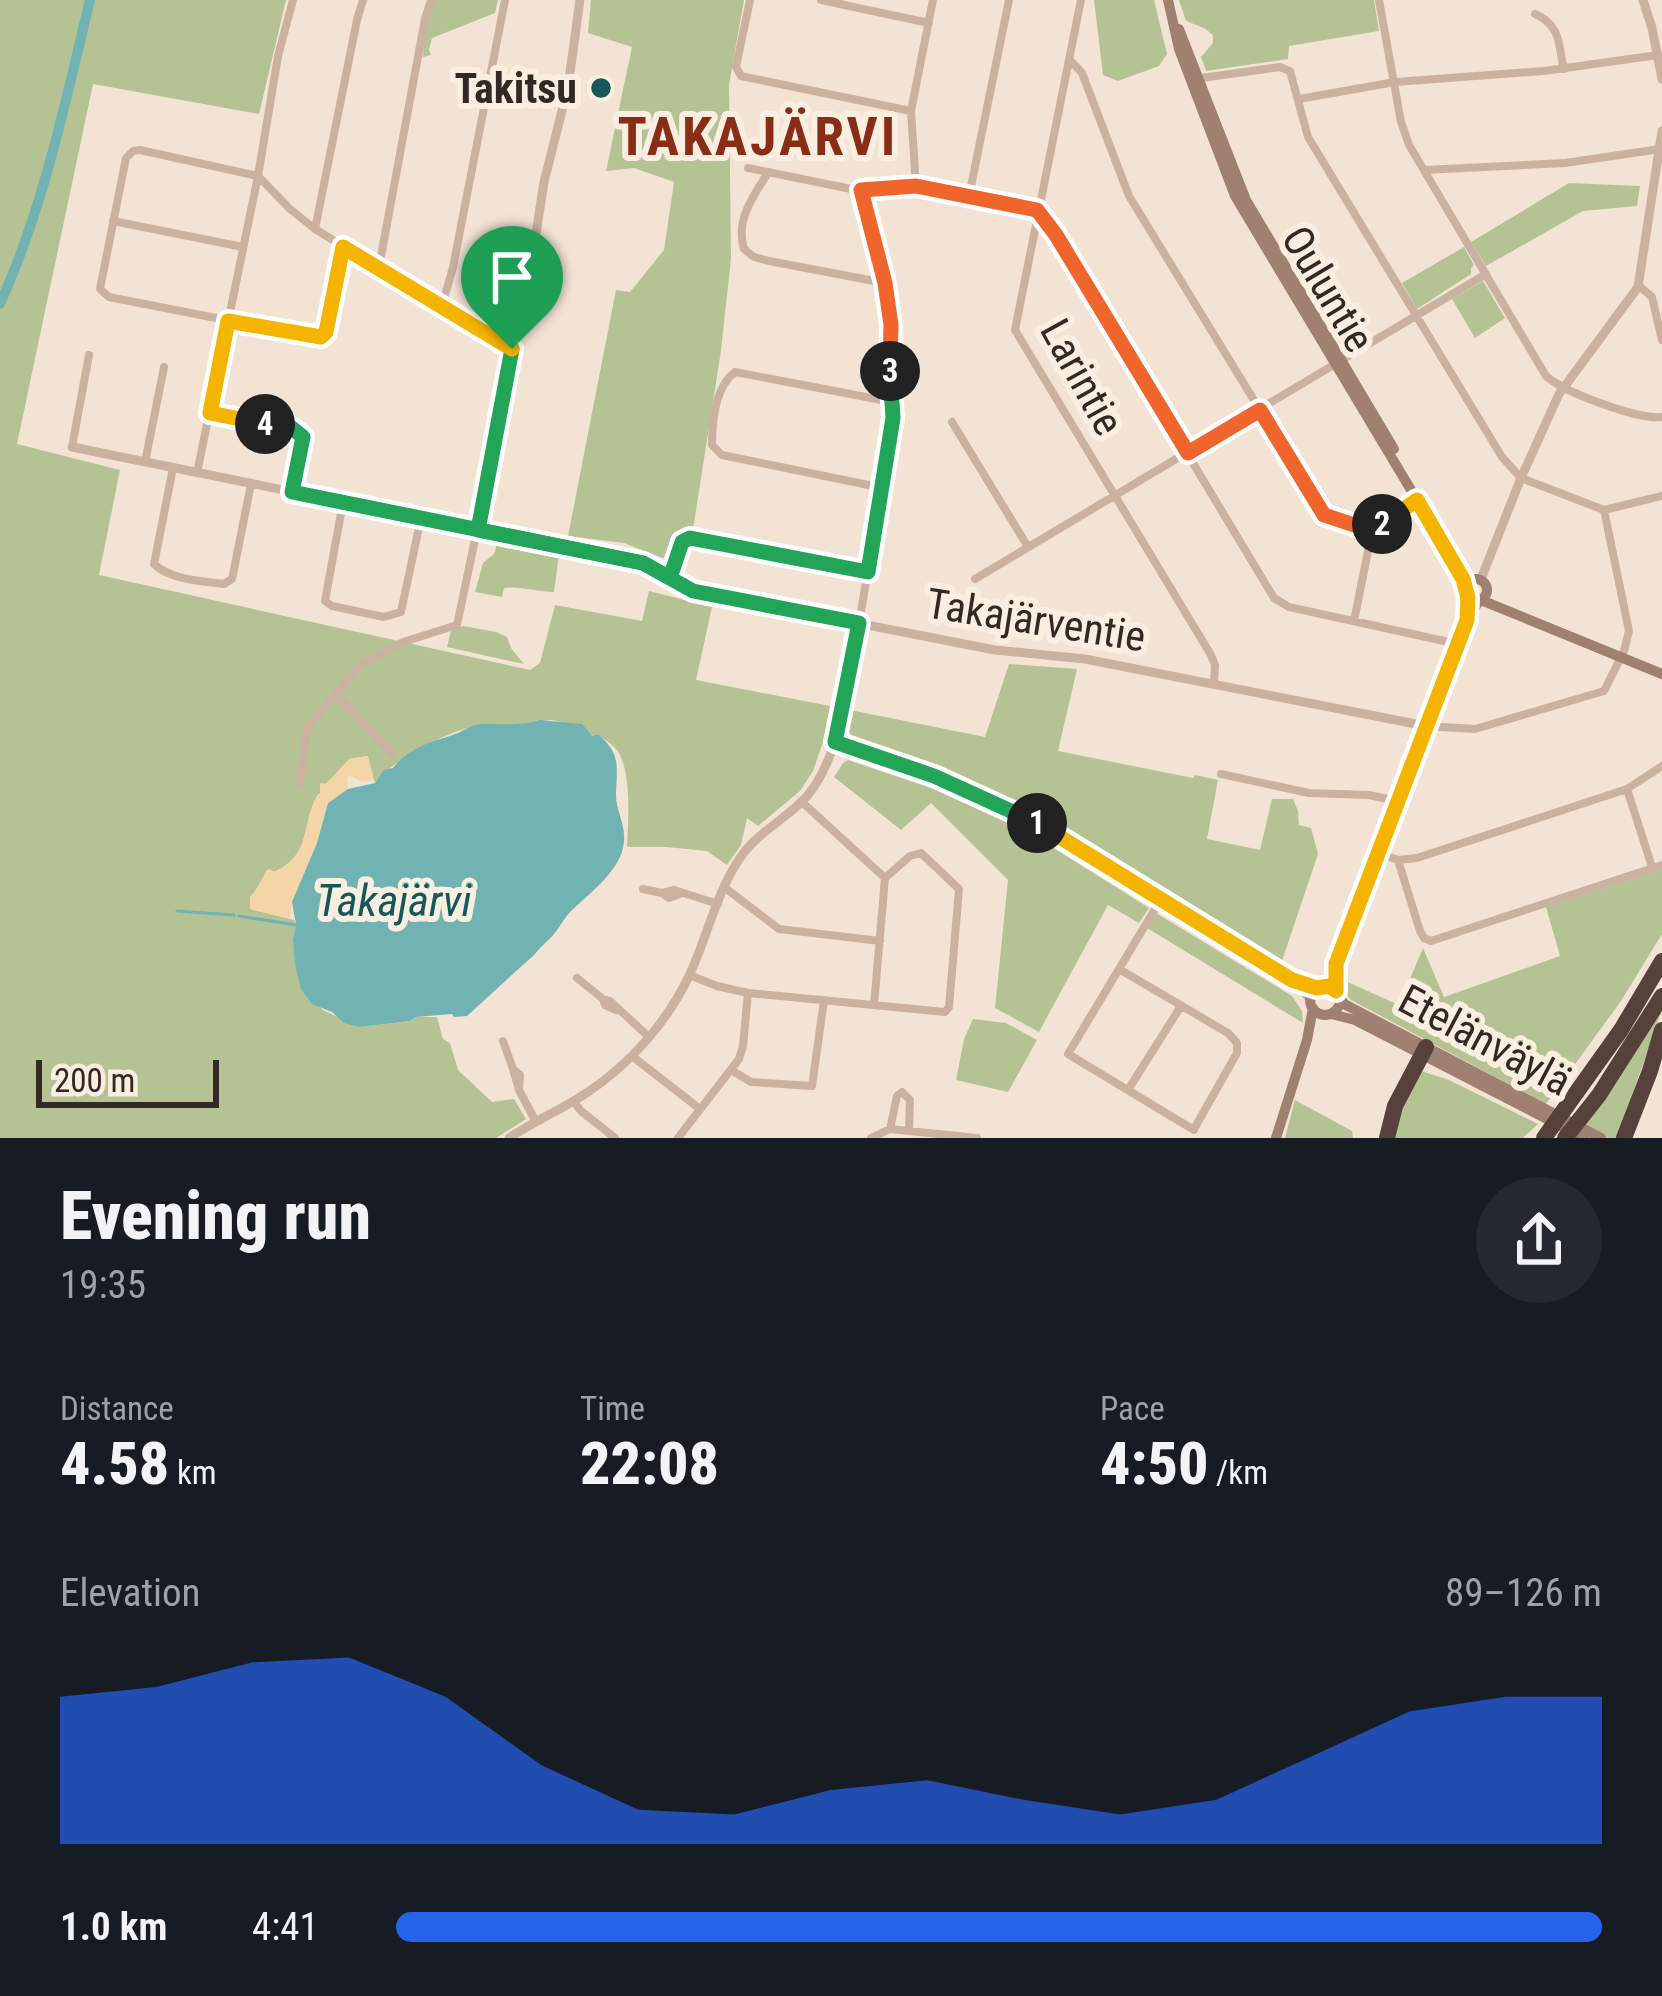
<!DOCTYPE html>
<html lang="en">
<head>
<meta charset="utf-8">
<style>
	:root { --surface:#171b24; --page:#242831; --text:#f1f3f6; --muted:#9ea1a6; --accent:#2563eb }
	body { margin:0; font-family:"Roboto Condensed",sans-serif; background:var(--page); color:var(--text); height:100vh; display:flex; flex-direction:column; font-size:45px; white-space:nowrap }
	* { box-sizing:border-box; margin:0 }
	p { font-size:39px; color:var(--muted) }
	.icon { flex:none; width:66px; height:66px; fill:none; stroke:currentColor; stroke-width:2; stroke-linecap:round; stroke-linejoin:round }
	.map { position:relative; height:1138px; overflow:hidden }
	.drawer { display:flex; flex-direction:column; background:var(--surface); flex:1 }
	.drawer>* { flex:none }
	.scale { position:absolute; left:36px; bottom:30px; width:183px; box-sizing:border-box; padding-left:12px; border:6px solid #342824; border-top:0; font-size:33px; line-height:42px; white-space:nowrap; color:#342824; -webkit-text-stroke:9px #faeee1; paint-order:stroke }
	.pin { position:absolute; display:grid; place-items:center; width:102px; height:102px; color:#fff; margin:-123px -51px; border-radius:50% 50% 50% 0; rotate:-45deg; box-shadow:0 0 12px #0007 }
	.pin .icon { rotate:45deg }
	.km { position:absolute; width:60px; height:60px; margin:-30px; border-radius:50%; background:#222; color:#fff; font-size:33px; line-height:60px; text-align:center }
	.round { display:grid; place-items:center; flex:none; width:126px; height:126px; border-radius:63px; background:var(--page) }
	.headline { display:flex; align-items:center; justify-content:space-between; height:204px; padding:0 60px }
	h1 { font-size:66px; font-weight:800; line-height:90px }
	.stats { display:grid; grid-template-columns:repeat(3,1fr); gap:18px; height:204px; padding:12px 60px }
	.stats div { display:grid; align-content:center }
	.stats b { font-size:60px; font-weight:800 }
	.stats small { font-size:33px; font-weight:400 }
	.stats p { font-size:33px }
	.chart { height:336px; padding:24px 60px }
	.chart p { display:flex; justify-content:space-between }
	.chart svg { width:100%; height:216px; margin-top:12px; fill:var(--accent); opacity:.7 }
	ul { padding:0 60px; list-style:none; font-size:39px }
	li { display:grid; grid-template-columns:192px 144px 1fr; align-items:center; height:90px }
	li i { height:30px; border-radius:15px; background:var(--accent) }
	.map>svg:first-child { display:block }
	.green { fill:#b5c394 }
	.sand { fill:#f3d5a7 }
	.water { fill:#71b2b2 }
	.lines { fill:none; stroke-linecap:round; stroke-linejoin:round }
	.stream { stroke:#71b2b2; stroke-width:3 }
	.river { stroke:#71b2b2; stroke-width:10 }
	.minor { stroke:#cbb2a0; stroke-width:8 }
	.tertiary { stroke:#cbb2a0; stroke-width:9 }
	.secondary { stroke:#9f8071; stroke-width:10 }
	.motorway { stroke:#56423a; stroke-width:16 }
	.split-1-casing { stroke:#fff; stroke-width:24 }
	.split-2-casing { stroke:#fff; stroke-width:24 }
	.split-3-casing { stroke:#fff; stroke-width:24 }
	.split-4-casing { stroke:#fff; stroke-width:24 }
	.split-5-casing { stroke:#fff; stroke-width:24 }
	.split-1 { stroke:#22a559; stroke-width:15 }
	.split-2 { stroke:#f5b400; stroke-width:15 }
	.split-3 { stroke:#f0652b; stroke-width:15 }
	.split-4 { stroke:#22a559; stroke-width:15 }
	.split-5 { stroke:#f5b400; stroke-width:15 }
	.poi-dot { fill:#165859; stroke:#faeee1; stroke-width:4.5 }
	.labels { text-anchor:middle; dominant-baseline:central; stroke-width:12; stroke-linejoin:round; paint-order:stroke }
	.poi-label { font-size:42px; font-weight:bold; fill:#342824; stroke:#faeee1; text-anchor:end }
	.street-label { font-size:42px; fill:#342824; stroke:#faeee1 }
	.water-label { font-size:45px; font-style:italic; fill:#165859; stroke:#faeee1 }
	.district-label { font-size:54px; font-weight:bold; letter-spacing:3px; fill:#8a2d16; stroke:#faeee1 }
</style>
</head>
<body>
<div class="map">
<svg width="1662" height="1138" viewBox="0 0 1662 1138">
	<rect width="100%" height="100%" fill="#f3e3d5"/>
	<path class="green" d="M 0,0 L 286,0 L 259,114 L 93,84 L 17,444 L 120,470 L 99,575 L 530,670 L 540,663 L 555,605 L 642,621 L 649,591 L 712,607 L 696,680 L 835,707 L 813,771 L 800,791 L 758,826 L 747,818 L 741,845 L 727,865 L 707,851 L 666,847 L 627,847 C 628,822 633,765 614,747 C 609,742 603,739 598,734 L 592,736 L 566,723 L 552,720 C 542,720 532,723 523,724 C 506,726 490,724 474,727 C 446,731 390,762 375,783 L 367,756 L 349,759 L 335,777 L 325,784 L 320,783 C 320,802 322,785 314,802 C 302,831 309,856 274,872 L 268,869 C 262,877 258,890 250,897 L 250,909 L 294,920 L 296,925 L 293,939 L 300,983 L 323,1010 L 359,1027 L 410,1021 L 416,1017 L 437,1017 L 443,1039 L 450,1043 L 458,1070 L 492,1102 L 514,1099 L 526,1119 L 496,1138 L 0,1138 Z
		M 434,0 L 498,0 L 495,13 L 432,38 L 429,50 L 431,55 L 423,57 L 425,31 Z
		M 591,0 L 744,0 L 729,85 L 731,258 L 721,351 L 693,529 C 678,537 673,545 668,560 L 624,543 L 568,536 L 616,290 L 630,292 L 664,250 L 674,182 L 634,168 L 606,171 L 632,47 L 588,33 Z
		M 1094,0 L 1154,0 L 1167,54 L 1159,66 L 1118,81 L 1103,75 Z
		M 1179,0 L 1374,0 L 1379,31 L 1289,46 L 1288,59 L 1206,71 L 1201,57 L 1213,43 L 1213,35 L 1204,28 L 1186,21 Z
		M 1569,183 L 1640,186 L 1637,206 L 1583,211 L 1486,266 L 1471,242 Z
		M 1464,247 L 1474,265 L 1471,268 L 1471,274 L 1417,309 L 1402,283 Z
		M 1483,281 L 1505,318 L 1475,338 L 1452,299 Z
		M 497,543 L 559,555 L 554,592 C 537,592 520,586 504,588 L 502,597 L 475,592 L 483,563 L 494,554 Z
		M 463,626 L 496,632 L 507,637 L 511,648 L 524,664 L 447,647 L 451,631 Z
		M 1009,664 L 1077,669 L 1058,751 L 1193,778 L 1195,775 L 1218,780 L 1207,839 L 1260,850 L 1272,799 L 1293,799 L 1298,811 L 1299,825 L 1311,828 L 1318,854 L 1282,961 L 1279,963 L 1144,881 L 1071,833 L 1022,806 L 911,757 L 858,742 L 848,731 L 850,710 L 985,737 Z
		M 848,760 L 934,789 L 1028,832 L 1149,908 L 1139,923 L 1108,905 L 1039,1032 L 995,1008 L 1008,880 L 931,803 L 901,830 L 834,777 L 843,763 Z
		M 1662,869 L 1662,934 L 1621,1001 L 1546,1104 L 1351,1000 L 1345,993 L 1343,980 L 1399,1005 L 1423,948 L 1444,997 L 1560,956 L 1546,907 Z
		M 1156,913 L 1292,996 L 1302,1011 L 1303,1023 L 1147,928 Z
		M 1662,1010 L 1617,1138 L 1608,1138 L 1585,1125 Z
		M 973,1019 L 1006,1023 L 1037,1040 L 1008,1092 L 956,1080 L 964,1039 Z
		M 1418,1070 L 1449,1080 L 1538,1124 L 1523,1138 L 1392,1138 L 1392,1130 Z
		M 1295,1100 L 1352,1131 L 1353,1138 L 1285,1138 Z"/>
	<path class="sand" d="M 368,756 L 374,780 L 361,782 L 352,776 L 347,777 L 348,789 L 328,803 L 317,843 L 292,902 L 290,919 L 250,909 L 250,897 C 258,891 262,877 268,869 L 275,872 C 309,856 302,832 314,802 C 322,785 320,802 320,783 L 326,784 L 349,759 Z"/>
	<path class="water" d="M 540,720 L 582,724 L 592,736 L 598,734 C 621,754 617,766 616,793 C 615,811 628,826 623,848 C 618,872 588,895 571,911 C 564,918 560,927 554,934 C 548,941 541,946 535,954 L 467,1016 L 454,1017 L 452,1014 L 416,1017 L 410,1021 L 359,1027 L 344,1023 L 332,1012 L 312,1004 L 301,989 L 295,965 L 293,939 L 296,925 L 292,902 L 317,843 L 328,803 L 348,789 L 375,783 L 384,770 L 393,768 C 406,750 429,742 450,736 C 463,732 471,724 484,724 C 502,724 523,726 540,720 Z"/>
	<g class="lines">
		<path class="stream" d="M 177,911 L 234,915
			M 239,916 L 296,925"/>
		<path class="river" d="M 0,304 C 44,206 65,103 90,0"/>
		<path class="minor" d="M 750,0 L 736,67 L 741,76 L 911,111
			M 821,0 L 929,23
			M 1081,0 L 1015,330 L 1211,655 L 1215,665 L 1214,683
			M 1379,0 L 1401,122 L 1409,145 L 1546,376 C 1563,392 1639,420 1662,417
			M 1535,14 C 1562,26 1558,45 1564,69
			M 1070,60 L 1082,73 L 1129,196 L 1323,513 L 1329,518 L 1372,531
			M 1194,79 L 1280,67 L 1290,71 L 1308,137 L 1502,457 L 1521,478 L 1604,510 L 1662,496
			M 1299,99 L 1395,82 L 1544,71 L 1658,55
			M 748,168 L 861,191 L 916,186 L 1037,210 L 1056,235 L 1274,598 L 1289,607 L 1458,644
			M 1424,170 L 1565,163 L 1660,149
			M 768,173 C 753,196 735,221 744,249 L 754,257 L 769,261 L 885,283
			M 916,186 L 911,111 L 933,0
			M 969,196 L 1009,0
			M 113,221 L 243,247
			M 315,229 L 357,20 L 363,0
			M 343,247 L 326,331 L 318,338 L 109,297 L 100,289 L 126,158 L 133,151 L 140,150 L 258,176 L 290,209 L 315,229 L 512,349
			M 379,267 L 425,19 L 431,0
			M 1638,285 L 1652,297 L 1662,340
			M 442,306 L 453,267 L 505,0
			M 210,413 L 290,428 L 300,433 L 304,442 L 293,492
			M 952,422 L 1028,547
			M 72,447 L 89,355
			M 145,462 L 164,367
			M 173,468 L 154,564 C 171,580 201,581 224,584 L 232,579 L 251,484
			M 197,473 L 258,176 L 278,56 L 293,0
			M 883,488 L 722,455 L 712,445 C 712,420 715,387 735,372 L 892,402
			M 343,502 L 325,601 L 332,606 L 384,617 L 401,612 L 421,518
			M 1372,531 L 1417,500
			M 670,578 L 681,545 L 690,538 L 868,572
			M 975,579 L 1486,274
			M 1354,621 L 1372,531
			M 859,623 L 894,418 L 890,380 L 890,312 L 861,191
			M 336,695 L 393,754
			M 1426,726 L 1475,729 L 1604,691 L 1624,651 L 1629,631 L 1604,510
			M 1221,774 L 1309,793 L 1369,795 L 1397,801
			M 299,784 L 308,727 L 359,666 L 403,642 L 457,625 L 477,530
			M 1627,789 L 1652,867
			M 802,802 L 885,878 L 874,1005
			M 1379,853 L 1398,860 L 1417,858 L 1627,789 L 1662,766
			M 1398,860 L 1420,931 L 1424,938 L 1431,941 L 1662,865
			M 724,887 L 779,929 L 880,941
			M 643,889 L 662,893 L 669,898 L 680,894
			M 662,893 L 674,890 L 718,904
			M 1161,899 L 1068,1054 L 1194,1130
			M 1119,969 L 1228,1033 L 1237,1043 L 1237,1053 L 1194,1129
			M 689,975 L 717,986 L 748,993 L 945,1012 L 949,1007 L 959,889 L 921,853 L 910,856 L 885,878
			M 577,978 L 603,999 L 605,1005 L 616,1010
			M 603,999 L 610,1001 L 649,1037
			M 503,1041 L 513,1069
			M 632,1056 L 700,1109
			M 731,1070 L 751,1082 L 812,1086 L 824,1000
			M 519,1090 L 513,1069 L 520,1075 L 519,1090 L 536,1122
			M 1128,1090 L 1181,1006
			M 573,1101 L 581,1111 L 615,1138
			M 890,1129 L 897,1096 L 902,1092 L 910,1100 L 909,1130
			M 678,1138 L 739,1059 L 743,1046 L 748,993
			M 871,1138 L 890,1129 L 977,1138"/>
		<path class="tertiary" d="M 1643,0 L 1652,28 L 1662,79
			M 72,447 L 643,563 L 693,591 L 995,650 L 1085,659 L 1426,726
			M 477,530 L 512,349 L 527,291 L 544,182 L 568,87 L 580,0
			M 1481,579 L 1521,478 L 1559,394 L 1638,287 L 1662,131
			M 835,742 L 935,775 L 1009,808 L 1076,844 L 1292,979 L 1311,1000
			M 1294,980 L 1317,988
			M 509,1138 C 534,1121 563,1109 588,1092 C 631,1063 667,1022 689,976 C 707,938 716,893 740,858 C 757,832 787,819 807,796 C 842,755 849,676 859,623"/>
		<path class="secondary" d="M 1168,0 L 1179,49 L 1235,196 L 1417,500 L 1465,586
			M 1179,29 L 1246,200 L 1394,449
			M1465 590a11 11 0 1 1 22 0a11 11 0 1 1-22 0Z
			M 1481,600 L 1662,674
			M1310 1000a15 15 0 1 1 30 0a15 15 0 1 1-30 0Z
			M 1325,986 L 1336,964 L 1467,620 L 1479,601
			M 1340,999 L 1346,1005 L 1601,1138
			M 1331,1014 L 1355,1020 L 1584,1138
			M 1276,1138 L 1307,1040 L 1313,1008"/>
		<path class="motorway" d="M 1387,1138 L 1395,1106 L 1426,1047
			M 1544,1138 L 1621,1030 L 1662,961
			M 1565,1138 L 1599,1095 L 1662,996
			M 1624,1138 L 1650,1071 L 1662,1030"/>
	</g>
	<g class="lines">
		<defs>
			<path id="split-1" d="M 512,349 L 478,530 L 643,563 L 693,591 L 859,623 L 835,742 L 934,776 L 1037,823"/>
			<path id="split-2" d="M 1037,823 L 1292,980 L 1317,988 L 1329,986 L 1336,991 L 1336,964 L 1467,620 L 1468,598 L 1463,579 L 1417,500 L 1382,524"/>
			<path id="split-3" d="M 890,371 L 891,325 L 885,283 L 861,190 L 916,186 L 1037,210 L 1056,235 L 1188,453 L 1260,410 L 1324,515 L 1372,531 L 1382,524"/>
			<path id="split-4" d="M 265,424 L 292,428 L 303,437 L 292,492 L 643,563 L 670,578 L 682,542 L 690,538 L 868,572 L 893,418 L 890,371"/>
			<path id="split-5" d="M 265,424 L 210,413 L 228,321 L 321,337 L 326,332 L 343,247 L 512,349"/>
		</defs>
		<use href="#split-1" class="split-1-casing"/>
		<use href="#split-2" class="split-2-casing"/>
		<use href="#split-3" class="split-3-casing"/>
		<use href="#split-4" class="split-4-casing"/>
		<use href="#split-5" class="split-5-casing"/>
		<use href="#split-1" class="split-1"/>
		<use href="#split-2" class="split-2"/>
		<use href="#split-3" class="split-3"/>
		<use href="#split-4" class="split-4"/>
		<use href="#split-5" class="split-5"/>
	</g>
	<circle class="poi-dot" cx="601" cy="88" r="12"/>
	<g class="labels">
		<g class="poi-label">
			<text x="577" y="88">Takitsu</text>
		</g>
		<g class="street-label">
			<text transform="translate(1328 289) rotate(59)">Ouluntie</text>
			<text transform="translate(1082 377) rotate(61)">Larintie</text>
			<text transform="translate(1036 620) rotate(9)">Takajärventie</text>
			<text transform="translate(1485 1040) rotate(28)">Etelänväylä</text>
		</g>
		<g class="water-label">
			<text x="394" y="900">Takajärvi</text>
		</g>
		<g class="district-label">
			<text x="758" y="136">TAKAJÄRVI</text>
		</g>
	</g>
</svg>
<div class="scale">200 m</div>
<div class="pin" style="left:512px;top:349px;background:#1e9e55"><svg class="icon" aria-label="arrive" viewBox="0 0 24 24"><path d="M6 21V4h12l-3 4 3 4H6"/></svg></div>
<b class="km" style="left:1037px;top:823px">1</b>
<b class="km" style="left:1382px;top:524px">2</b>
<b class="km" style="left:890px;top:371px">3</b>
<b class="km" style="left:265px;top:424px">4</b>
</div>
<section class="drawer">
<div class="headline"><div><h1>Evening run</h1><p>19:35</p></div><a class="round"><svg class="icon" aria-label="share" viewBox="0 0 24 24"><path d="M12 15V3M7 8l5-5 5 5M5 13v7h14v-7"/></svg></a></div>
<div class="stats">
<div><p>Distance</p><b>4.58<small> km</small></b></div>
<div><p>Time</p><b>22:08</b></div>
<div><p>Pace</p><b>4:50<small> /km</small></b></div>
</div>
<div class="chart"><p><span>Elevation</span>89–126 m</p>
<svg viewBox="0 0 160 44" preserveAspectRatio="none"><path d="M0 44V14L10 12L20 7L30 6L40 14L50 28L60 37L70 38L80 33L90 31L100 35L110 38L120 35L130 26L140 17L150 14L160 14V44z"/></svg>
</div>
<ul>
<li><b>1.0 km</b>4:41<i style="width:100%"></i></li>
</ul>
</section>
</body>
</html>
